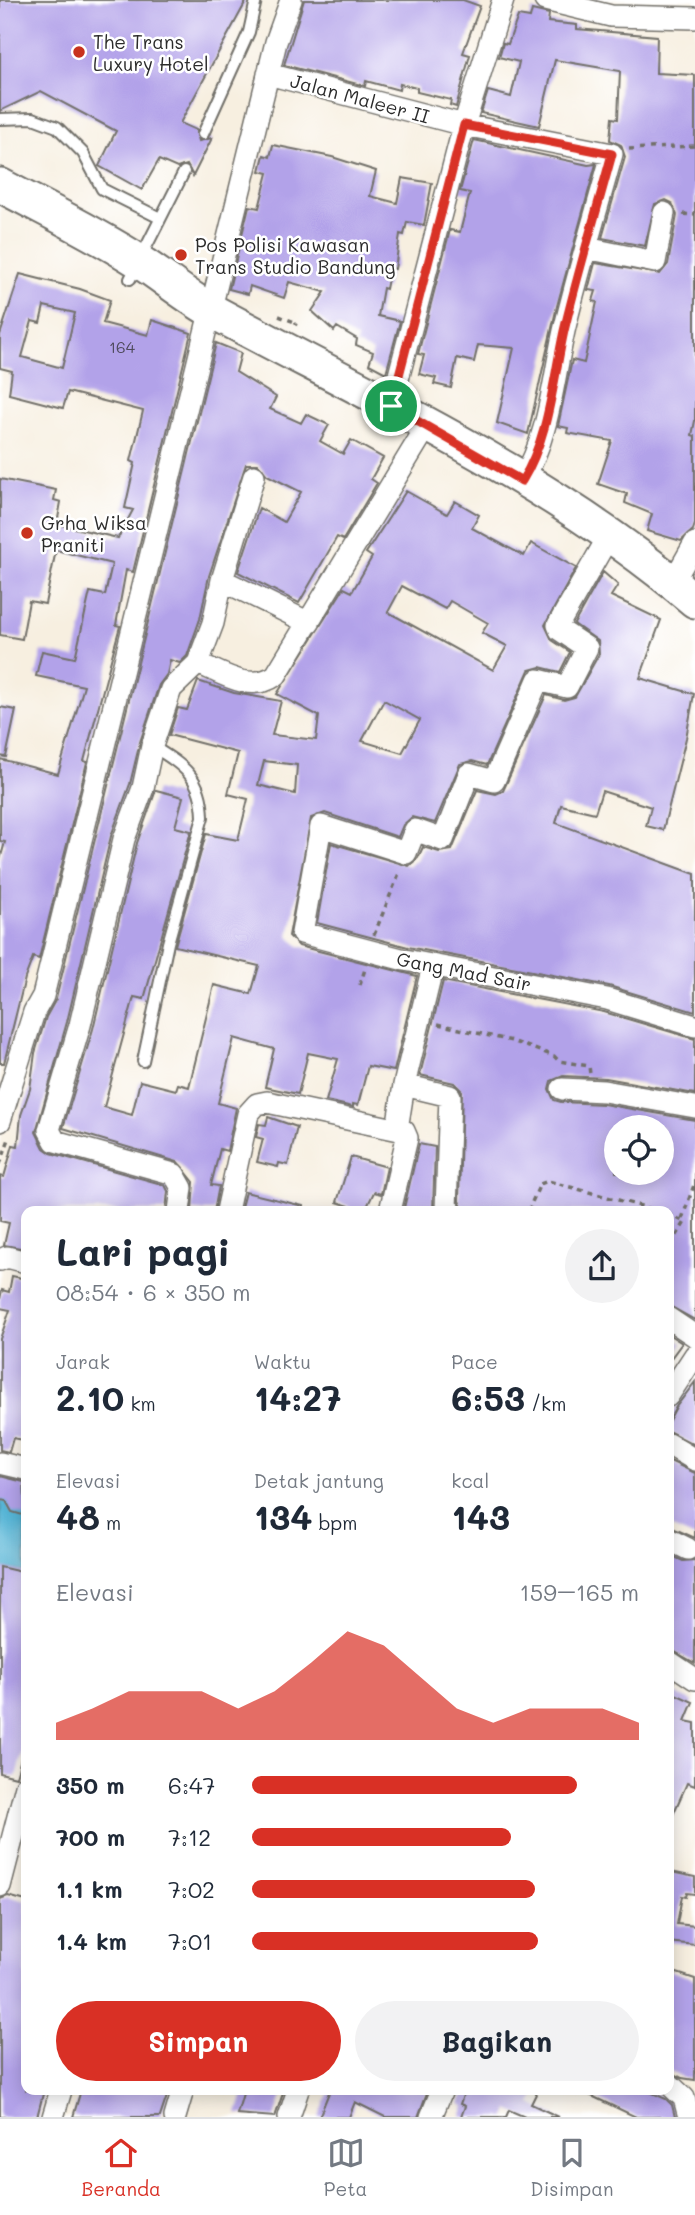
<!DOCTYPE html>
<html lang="id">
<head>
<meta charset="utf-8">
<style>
	:root { --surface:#fff; --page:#f2f2f3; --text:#1f2937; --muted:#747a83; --line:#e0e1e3; --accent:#d93025 }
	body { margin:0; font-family:Mali,sans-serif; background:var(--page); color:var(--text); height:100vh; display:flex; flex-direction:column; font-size:26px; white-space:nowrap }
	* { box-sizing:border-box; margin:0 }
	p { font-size:23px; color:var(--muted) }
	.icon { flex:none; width:38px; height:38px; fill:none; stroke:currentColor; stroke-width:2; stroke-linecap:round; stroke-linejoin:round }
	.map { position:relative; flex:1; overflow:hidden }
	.sheet { position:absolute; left:21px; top:1206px; width:653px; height:889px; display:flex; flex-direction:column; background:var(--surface); border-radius:14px; box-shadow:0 4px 18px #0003 }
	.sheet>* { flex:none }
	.buttons { position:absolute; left:604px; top:1115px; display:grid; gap:14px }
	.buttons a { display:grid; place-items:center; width:70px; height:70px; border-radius:50%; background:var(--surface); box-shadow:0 4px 18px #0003; font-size:35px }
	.pin { position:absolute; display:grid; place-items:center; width:60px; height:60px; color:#fff; margin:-30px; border:4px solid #fff; border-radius:50%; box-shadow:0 2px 7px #0007 }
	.round { display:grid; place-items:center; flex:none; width:74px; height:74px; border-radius:37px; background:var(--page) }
	.overview { display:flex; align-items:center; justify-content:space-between; height:119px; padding:0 35px }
	h1 { font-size:38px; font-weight:700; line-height:52px }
	.figures { display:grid; grid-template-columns:repeat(3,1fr); gap:10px; height:119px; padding:7px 35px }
	.figures div { display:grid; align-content:center }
	.figures b { font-size:35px; font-weight:700 }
	.figures small { font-size:19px; font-weight:400 }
	.figures p { font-size:19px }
	.chart { height:196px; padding:14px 35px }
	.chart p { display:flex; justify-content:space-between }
	.chart svg { width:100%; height:126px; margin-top:7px; fill:var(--accent); opacity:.7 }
	.cta { display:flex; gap:14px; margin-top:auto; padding:14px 35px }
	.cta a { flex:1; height:80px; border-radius:42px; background:var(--accent); color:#fff; font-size:28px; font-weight:700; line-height:80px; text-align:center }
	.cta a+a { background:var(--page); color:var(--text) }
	ul { padding:0 35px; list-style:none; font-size:23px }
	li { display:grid; grid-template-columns:112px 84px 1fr; align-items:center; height:52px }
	li i { height:18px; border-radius:9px; background:var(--accent) }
	.dock { display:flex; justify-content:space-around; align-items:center; height:98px; border-top:2px solid var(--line); background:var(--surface); font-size:19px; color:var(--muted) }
	.dock a { display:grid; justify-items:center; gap:4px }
	.dock .selected { color:var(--accent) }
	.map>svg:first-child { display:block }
	.water { fill:#57b5d6; stroke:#417080; stroke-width:2 }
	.building { fill:#b2a2e9; fill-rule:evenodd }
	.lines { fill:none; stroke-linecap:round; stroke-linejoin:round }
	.service-casing { stroke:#72706a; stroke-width:14 }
	.minor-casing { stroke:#72706a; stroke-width:24 }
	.primary-casing { stroke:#72706a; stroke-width:37 }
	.path { stroke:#72706a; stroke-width:3.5; stroke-dasharray:5 5; stroke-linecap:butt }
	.service { stroke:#fff; stroke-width:10 }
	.minor { stroke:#fff; stroke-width:21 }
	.primary { stroke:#fff; stroke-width:33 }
	.route-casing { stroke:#fff; stroke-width:14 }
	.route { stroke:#d93025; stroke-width:9 }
	.poi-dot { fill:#c8321e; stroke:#fff; stroke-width:2.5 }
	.labels { text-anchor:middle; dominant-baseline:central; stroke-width:5; stroke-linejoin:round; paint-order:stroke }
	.number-label { font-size:16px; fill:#4d495a }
	.poi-label { font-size:19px; fill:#2b2b2b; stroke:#fff; text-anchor:start }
	.street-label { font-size:19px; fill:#2b2b2b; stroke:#fff }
</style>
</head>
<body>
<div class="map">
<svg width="695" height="2117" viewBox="0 0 695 2117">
	<rect width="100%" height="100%" fill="#fff"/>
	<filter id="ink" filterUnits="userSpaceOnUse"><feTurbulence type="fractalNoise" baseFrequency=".0143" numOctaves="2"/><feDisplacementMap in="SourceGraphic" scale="14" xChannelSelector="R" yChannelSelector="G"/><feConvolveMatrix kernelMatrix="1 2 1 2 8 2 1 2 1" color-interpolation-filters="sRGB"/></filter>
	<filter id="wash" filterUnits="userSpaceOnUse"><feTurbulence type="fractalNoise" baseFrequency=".00686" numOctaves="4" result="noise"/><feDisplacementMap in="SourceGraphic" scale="28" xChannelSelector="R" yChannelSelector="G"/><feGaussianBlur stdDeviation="1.57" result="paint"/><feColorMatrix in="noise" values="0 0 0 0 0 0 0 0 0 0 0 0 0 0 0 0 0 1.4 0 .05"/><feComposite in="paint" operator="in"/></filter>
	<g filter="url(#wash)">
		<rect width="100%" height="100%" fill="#f7efe0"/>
		<path class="water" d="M 0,1489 L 26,1493 L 26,1573 L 0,1568 Z"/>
		<g id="blocks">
			<path class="building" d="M 0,0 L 247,0 L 180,123 L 196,130 L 199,141 L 212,138 L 193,176 L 187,165 L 177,168 L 159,160 L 142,190 L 99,166 L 116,131 L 41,91 L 0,111 Z
				M 304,0 L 463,0 L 480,6 L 463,53 L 470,55 L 456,107 L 450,105 L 451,100 L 417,92 L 417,88 L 400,84 L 399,90 L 366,81 L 365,86 L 284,65 Z
				M 532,10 L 549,14 L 548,22 L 577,25 L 577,29 L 657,36 L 656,73 L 695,75 L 695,421 L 692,435 L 695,436 L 695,524 L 693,530 L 681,541 L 647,531 L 652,514 L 625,503 L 627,494 L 598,484 L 612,441 L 567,433 L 568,428 L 558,426 L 572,360 L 584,363 L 597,302 L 593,301 L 596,291 L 588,290 L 595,263 L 660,274 L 668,264 L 677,215 L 672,203 L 666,200 L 655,204 L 645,246 L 602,238 L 625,157 L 621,145 L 610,140 L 612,118 L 618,119 L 620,71 L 555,60 L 539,126 L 481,113 L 488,91 L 511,97 L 519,62 L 499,57 L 503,43 L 508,44 L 518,16 L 530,18 Z
				M 474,140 L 588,165 L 596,164 L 557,306 L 528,434 L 497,423 L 514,348 L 478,345 L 474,362 L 457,358 L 451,388 L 434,384 L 436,378 L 419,374 L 424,355 L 418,354 L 450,230 L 460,232 L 470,193 L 460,191 Z
				M 273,145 L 332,157 L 376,171 L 370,196 L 397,203 L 402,178 L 432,183 L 424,225 L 407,222 L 404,235 L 400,234 L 395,269 L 390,268 L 386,289 L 383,288 L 378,316 L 400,321 L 386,373 L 369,364 L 373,352 L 356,345 L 357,339 L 337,327 L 334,331 L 312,311 L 325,292 L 289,282 L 284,298 L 250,286 L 248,294 L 229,289 L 249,206 L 259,208 L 268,173 L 260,171 L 264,155 L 270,157 Z
				M 20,274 L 80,289 L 110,300 L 103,323 L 148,335 L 152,320 L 191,333 L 133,572 L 126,570 L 116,625 L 120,626 L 84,761 L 87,762 L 39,959 L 33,957 L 25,978 L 4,1063 L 0,1063 L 0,860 L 5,842 L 0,841 L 0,759 L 58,774 L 84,686 L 36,676 L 42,651 L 75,658 L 90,592 L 105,595 L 112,564 L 56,550 L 45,604 L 29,601 L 22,639 L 0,635 L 0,479 L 56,490 L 54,500 L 61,502 L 57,524 L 118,538 L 133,510 L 125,508 L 135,463 L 131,461 L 143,411 L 68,392 L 63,408 L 9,394 L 12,371 L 0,368 L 0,335 ZM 44,306 L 75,313 L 62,368 L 22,357 L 32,321 L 40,323 Z
				M 216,343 L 241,353 L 236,372 L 276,397 L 270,409 L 301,423 L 306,414 L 329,425 L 320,441 L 343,454 L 351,440 L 383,458 L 371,479 L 377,483 L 343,540 L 337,537 L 299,603 L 238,572 L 259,508 L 284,522 L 301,492 L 267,475 L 258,464 L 246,464 L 209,576 L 200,619 L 187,656 L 180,663 L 170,660 L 167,674 L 159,685 L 140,742 L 130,784 L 111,836 L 67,1022 L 36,1132 L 44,1148 L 51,1153 L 165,1185 L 168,1191 L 166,1211 L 26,1211 L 26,1249 L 4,1245 L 9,1223 L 0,1221 L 0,1176 L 4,1177 L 13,1145 L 18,1146 L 21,1115 L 30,1089 L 35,1053 L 46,1017 L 56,999 Z
				M 406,491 L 447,514 L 455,501 L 479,515 L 472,528 L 524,556 L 531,543 L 576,568 L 545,625 L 552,640 L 570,652 L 560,672 L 540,667 L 529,670 L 487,765 L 472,761 L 460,764 L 435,823 L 412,817 L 403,825 L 398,837 L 325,813 L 311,818 L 289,936 L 299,946 L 417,976 L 394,1071 L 368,1066 L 358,1105 L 353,1104 L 353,1107 L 326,1101 L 338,1059 L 308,1053 L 298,1094 L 265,1087 L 274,1049 L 234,1038 L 218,1103 L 236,1108 L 227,1151 L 220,1149 L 211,1185 L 219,1186 L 214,1211 L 192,1211 L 194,1182 L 178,1162 L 63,1128 L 93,1029 L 137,843 L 156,790 L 183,797 L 175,827 L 191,831 L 144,999 L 134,997 L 104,1107 L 132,1115 L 140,1081 L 176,1090 L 178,1084 L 189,1087 L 214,985 L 251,994 L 259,966 L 175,946 L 206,834 L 238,840 L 248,799 L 228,794 L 238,753 L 169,735 L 178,708 L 187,710 L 198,681 L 234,693 L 281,701 L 272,735 L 316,740 L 319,716 L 277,694 L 344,588 L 352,592 L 372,557 L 366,553 ZM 402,586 L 445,609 L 450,601 L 488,623 L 482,633 L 507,646 L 493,670 L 388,612 ZM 384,700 L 420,720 L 402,753 L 362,741 ZM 264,761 L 297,765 L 295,794 L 258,785 Z
				M 603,572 L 618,585 L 611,596 L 661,620 L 640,678 L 694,694 L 686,738 L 663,830 L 646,826 L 651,807 L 602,791 L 595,813 L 561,805 L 556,823 L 695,874 L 695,1012 L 609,986 L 408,947 L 317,923 L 331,843 L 409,866 L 418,858 L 423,847 L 439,852 L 452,850 L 477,790 L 496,794 L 503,791 L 546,695 L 564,700 L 575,697 L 599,654 L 598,641 L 574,624 Z
				M 0,707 L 16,710 L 6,757 L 0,756 Z
				M 443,981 L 604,1012 L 695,1039 L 695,1094 L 606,1078 L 563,1076 L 551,1081 L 549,1089 L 554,1100 L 561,1102 L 603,1104 L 695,1120 L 695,1320 L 668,1305 L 668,1211 L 464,1211 L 459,1201 L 462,1091 L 454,1083 L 420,1075 ZM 616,1127 L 662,1127 L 662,1172 L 616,1172 Z
				M 268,1117 L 297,1127 L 288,1165 L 279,1163 L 278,1167 L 257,1162 L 263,1139 L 256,1137 L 259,1124 L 266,1125 Z
				M 419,1144 L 435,1147 L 433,1211 L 404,1208 Z
				M 351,1157 L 387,1167 L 381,1194 L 374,1192 L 365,1211 L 348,1211 L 349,1206 L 337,1202 Z
				M 245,1192 L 303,1206 L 302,1211 L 240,1211 Z
				M 12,1276 L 26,1279 L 26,1441 L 13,1438 L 9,1452 L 0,1450 L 0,1339 L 10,1310 L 0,1308 L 0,1299 L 2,1290 L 9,1292 Z
				M 668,1334 L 682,1343 L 668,1362 Z
				M 695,1382 L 695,1445 L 668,1431 L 668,1422 L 676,1407 Z
				M 668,1460 L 695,1473 L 695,1538 L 668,1526 Z
				M 0,1476 L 24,1482 L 26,1516 L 12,1512 L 6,1501 L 0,1500 Z
				M 668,1554 L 683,1561 L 695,1560 L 695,1663 L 668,1648 Z
				M 0,1567 L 26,1573 L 26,1740 L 16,1777 L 0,1773 Z
				M 668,1677 L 674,1681 L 671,1692 L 693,1702 L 685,1721 L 695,1723 L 695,1786 L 687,1783 L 668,1826 Z
				M 671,1872 L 695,1877 L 695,1894 L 687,1893 L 686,1897 L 682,1896 L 677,1924 L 695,1926 L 695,1945 L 668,1942 Z
				M 8,1896 L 26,1901 L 26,2090 L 44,2090 L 37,2117 L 0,2117 L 0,1899 Z
				M 668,1970 L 695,1979 L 695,2080 L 682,2078 L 668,2070 Z
				M 81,2090 L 169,2090 L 160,2117 L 73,2117 Z
				M 244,2090 L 284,2090 L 275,2117 L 237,2114 Z
				M 330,2090 L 428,2090 L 418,2117 L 385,2117 L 355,2102 L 349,2117 L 319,2117 Z
				M 465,2090 L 538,2090 L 531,2104 L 559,2117 L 525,2117 L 509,2110 L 506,2117 L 461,2117 L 465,2106 L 460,2104 Z
				M 579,2090 L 646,2090 L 666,2099 L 672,2105 L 675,2117 L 636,2117 Z"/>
		</g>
	</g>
	<g filter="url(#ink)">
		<use href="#blocks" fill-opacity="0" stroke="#72706a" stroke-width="2"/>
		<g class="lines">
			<defs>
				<path id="service" d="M 0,119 L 33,118 L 57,127 L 83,153 L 102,189 L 160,218
					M 203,134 L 249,32 L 256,0
					M 130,279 L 184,172
					M 143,1061 L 168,943 L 203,817 C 202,777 184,766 152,746"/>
				<path id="minor" d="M 545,0 L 611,16 L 695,18
					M 268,74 L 464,125 L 612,154 C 596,213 578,272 564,331 C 553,381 549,437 522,481
					M 586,248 L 655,262 L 664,213
					M 391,406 L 464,125 L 503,0
					M 610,534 L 558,625 L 560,630 L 587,648 L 567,687 L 538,680 L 494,781 L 469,774 L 443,840 L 415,830 L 406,853 L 321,826 L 302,933 L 405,960 L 607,999 L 695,1026
					M 222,580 L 309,623
					M 673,582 L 695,543
					M 198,663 C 223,674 251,693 276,675 L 427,426
					M 433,966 L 404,1085 L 450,1096 L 446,1209 L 451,1211
					M 562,1089 L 604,1091 L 695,1107
					M 0,1121 L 34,1012 L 43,996 L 276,42 L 291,0
					M 397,1129 L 404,1085
					M 179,1211 L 182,1188 L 174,1174 L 55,1141 L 49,1130 L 80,1025 L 124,839 L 143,788 L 152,746 L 171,689 L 198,663 L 213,623 L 222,580 L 254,476
					M 227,1211 L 248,1114 L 257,1104 L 267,1102 L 404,1131 L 407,1138 L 390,1211
					M 0,1260 L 7,1257 L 26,1262
					M 668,1318 L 695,1336
					M 668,1396 L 695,1355
					M 668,1444 L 695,1460
					M 0,1463 L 26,1469
					M 668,1539 L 688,1549
					M 668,1661 L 695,1679
					M 0,1886 L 26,1786
					M 668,2083 L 684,2098 L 689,2117
					M 53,2117 L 61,2090
					M 175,2117 L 183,2090
					M 289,2117 L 298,2090
					M 431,2117 L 442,2090"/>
				<path id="primary" d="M 0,185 C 47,210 95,233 140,262 C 165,278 187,297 214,312 C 376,399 554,480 695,601"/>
			</defs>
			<use href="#service" class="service-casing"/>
			<use href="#minor" class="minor-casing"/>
			<use href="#primary" class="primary-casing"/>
			<path class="path" d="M 629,149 L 695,146
				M 683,214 L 695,215
				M 279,316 L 297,323 L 295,325
				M 374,935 L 400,871
				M 360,985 L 365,969
				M 438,1024 L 512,1041 L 554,1056 L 559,1061 L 589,1066 L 590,1074
				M 0,1164 L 9,1139
				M 528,1211 L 540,1184 L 548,1181 L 659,1211
				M 668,1214 L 685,1222 L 668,1250
				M 682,1219 L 695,1182"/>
			<use href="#service" class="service"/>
			<use href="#minor" class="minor"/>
			<use href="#primary" class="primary"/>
		</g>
	</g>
	<g class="lines" filter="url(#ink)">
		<defs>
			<path id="route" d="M 464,125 L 612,154 C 596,213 578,272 564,331 C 553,381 549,437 522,481 L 391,406 Z"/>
		</defs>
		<use href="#route" class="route-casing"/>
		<use href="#route" class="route"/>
	</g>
	<g class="poi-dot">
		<circle cx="79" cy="52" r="7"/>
		<circle cx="181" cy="255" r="7"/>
		<circle cx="27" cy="533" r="7"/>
	</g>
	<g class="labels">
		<g class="number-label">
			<text x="122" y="346">164</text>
		</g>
		<g class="poi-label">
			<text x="93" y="41">The Trans<tspan x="93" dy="22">Luxury Hotel</tspan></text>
			<text x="195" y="244">Pos Polisi Kawasan<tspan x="195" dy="22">Trans Studio Bandung</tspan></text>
			<text x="41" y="522">Grha Wiksa<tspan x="41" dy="22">Praniti</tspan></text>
		</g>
		<g class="street-label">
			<text transform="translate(360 98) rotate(15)">Jalan Maleer II</text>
			<text transform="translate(464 971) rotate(11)">Gang Mad Sair</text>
		</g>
	</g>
</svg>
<div class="buttons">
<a><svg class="icon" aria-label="locate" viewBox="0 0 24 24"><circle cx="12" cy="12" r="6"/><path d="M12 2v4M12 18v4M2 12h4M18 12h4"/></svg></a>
</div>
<div class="pin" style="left:391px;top:406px;background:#1e9e55"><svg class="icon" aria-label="arrive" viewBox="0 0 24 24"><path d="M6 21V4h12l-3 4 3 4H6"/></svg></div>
<section class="sheet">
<div class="overview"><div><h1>Lari pagi</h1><p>08:54 · 6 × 350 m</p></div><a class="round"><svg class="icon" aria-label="share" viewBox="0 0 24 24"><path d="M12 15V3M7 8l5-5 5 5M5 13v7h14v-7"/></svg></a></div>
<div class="figures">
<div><p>Jarak</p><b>2.10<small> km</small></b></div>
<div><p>Waktu</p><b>14:27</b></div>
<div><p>Pace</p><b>6:53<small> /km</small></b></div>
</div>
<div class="figures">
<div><p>Elevasi</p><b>48<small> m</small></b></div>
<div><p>Detak jantung</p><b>134<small> bpm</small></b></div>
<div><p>kcal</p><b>143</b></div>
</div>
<div class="chart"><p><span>Elevasi</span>159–165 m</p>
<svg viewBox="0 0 160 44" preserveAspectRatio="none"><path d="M0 44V38L10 33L20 27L30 27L40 27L50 33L60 27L70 17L80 6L90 11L100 22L110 33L120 38L130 33L140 33L150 33L160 38V44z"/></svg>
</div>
<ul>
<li><b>350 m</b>6:47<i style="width:84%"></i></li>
<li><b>700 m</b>7:12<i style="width:67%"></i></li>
<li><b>1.1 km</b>7:02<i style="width:73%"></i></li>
<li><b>1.4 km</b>7:01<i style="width:74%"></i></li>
</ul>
<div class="cta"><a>Simpan</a><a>Bagikan</a></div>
</section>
</div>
<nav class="dock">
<a class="selected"><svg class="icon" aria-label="home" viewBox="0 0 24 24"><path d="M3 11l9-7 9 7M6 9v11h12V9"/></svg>Beranda</a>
<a><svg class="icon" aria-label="map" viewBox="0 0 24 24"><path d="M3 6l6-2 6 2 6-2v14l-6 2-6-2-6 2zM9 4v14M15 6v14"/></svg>Peta</a>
<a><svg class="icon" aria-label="saved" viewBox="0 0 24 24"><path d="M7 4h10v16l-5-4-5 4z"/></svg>Disimpan</a>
</nav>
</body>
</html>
